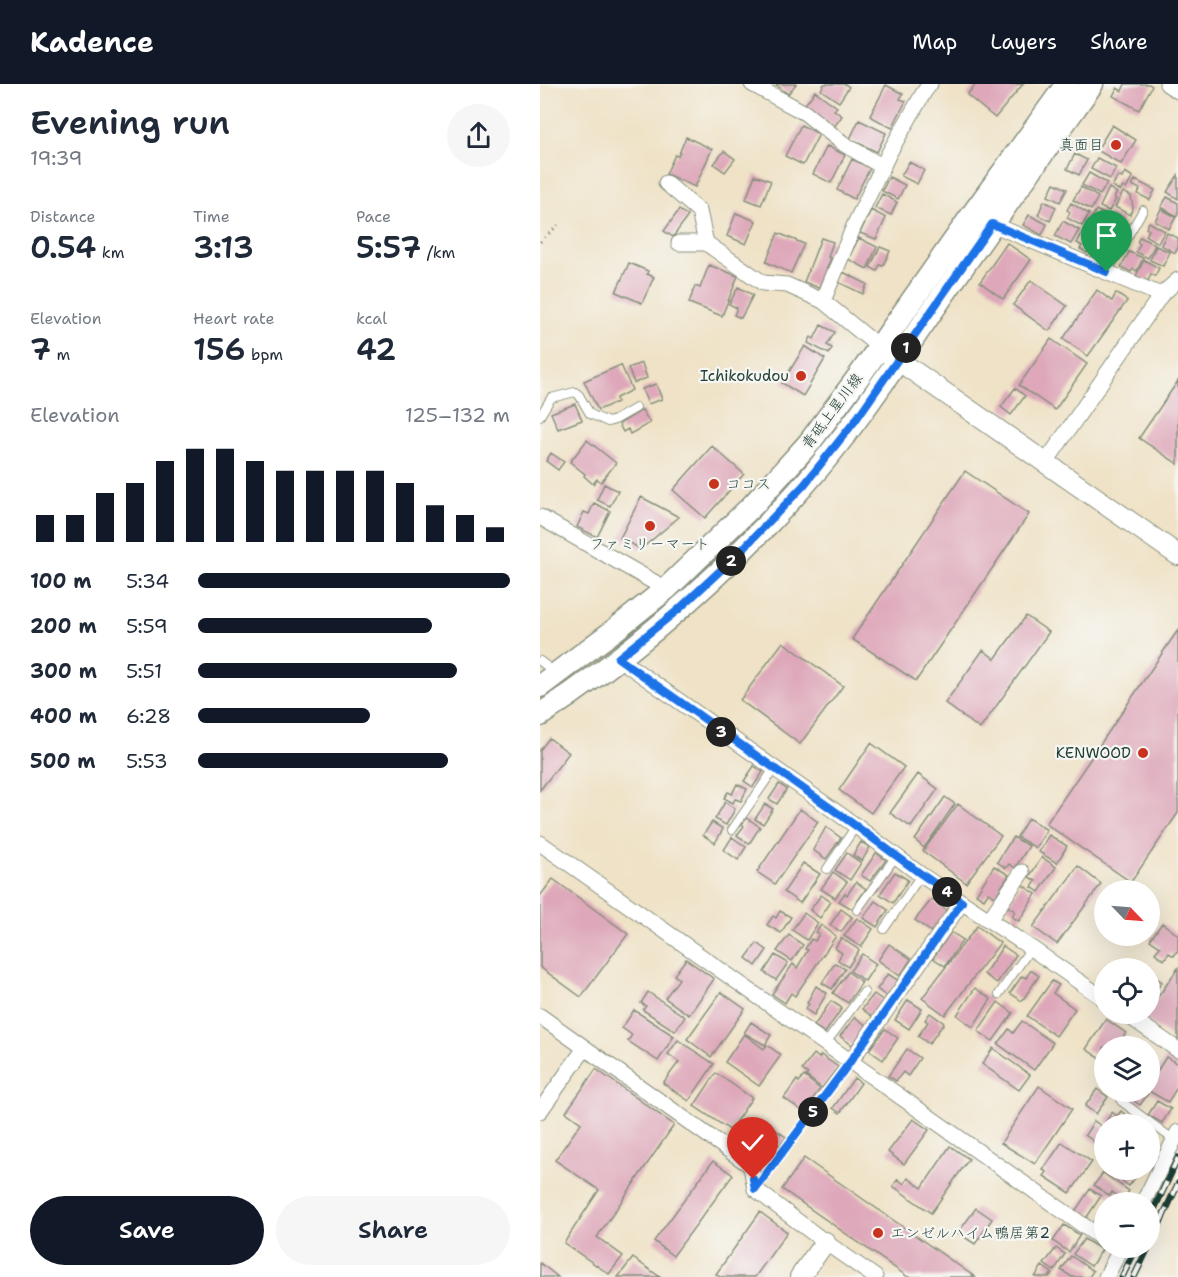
<!DOCTYPE html>
<html lang="en">
<head>
<meta charset="utf-8">
<style>
	:root { --surface:#fff; --page:#f6f6f7; --text:#1f2937; --muted:#747a83; --accent:#111827 }
	body { margin:0; font-family:"Shantell Sans","Klee One",sans-serif; background:var(--page); color:var(--text); height:100vh; display:flex; flex-direction:column; font-size:22px; white-space:nowrap }
	* { box-sizing:border-box; margin:0 }
	p { font-size:20px; color:var(--muted) }
	.icon { flex:none; width:33px; height:33px; fill:none; stroke:currentColor; stroke-width:2; stroke-linecap:round; stroke-linejoin:round }
	.map { position:relative; flex:1; overflow:hidden }
	.drawer { display:flex; flex-direction:column; background:var(--surface); width:540px }
	.drawer>* { flex:none }
	.needle { width:39px; rotate:115deg }
	.tools { position:absolute; left:554px; top:796px; display:grid; gap:12px }
	.tools a { display:grid; place-items:center; width:66px; height:66px; border-radius:50%; background:var(--surface); box-shadow:0 6px 24px #0002; font-size:30px }
	.pin { position:absolute; display:grid; place-items:center; width:51px; height:51px; color:#fff; margin:-62px -26px; border-radius:50% 50% 50% 0; rotate:-45deg; box-shadow:0 0 6px #0007 }
	.pin .icon { rotate:45deg }
	.km { position:absolute; width:30px; height:30px; margin:-15px; border-radius:50%; background:#222; color:#fff; font-size:16px; line-height:30px; text-align:center }
	.round { display:grid; place-items:center; flex:none; width:63px; height:63px; border-radius:32px; background:var(--page) }
	.summary { display:flex; align-items:center; justify-content:space-between; height:102px; padding:0 30px }
	h1 { font-size:33px; font-weight:600; line-height:45px }
	.figures { display:grid; grid-template-columns:repeat(3,1fr); gap:9px; height:102px; padding:6px 30px }
	.figures div { display:grid; align-content:center }
	.figures b { font-size:30px; font-weight:600 }
	.figures small { font-size:16px; font-weight:400 }
	.figures p { font-size:16px }
	.chart { height:168px; padding:12px 30px }
	.chart p { display:flex; justify-content:space-between }
	.chart svg { width:100%; height:108px; margin-top:6px; stroke:var(--accent); stroke-width:6 }
	.primary-button { display:flex; gap:12px; margin-top:auto; padding:12px 30px }
	.primary-button a { flex:1; height:69px; border-radius:36px; background:var(--accent); color:#fff; font-size:24px; font-weight:600; line-height:69px; text-align:center }
	.primary-button a+a { background:var(--page); color:var(--text) }
	ul { padding:0 30px; list-style:none; font-size:20px }
	li { display:grid; grid-template-columns:96px 72px 1fr; align-items:center; height:45px }
	li i { height:15px; border-radius:8px; background:var(--accent) }
	header { display:flex; align-items:center; gap:36px; box-sizing:border-box; height:84px; padding:0 30px; background:var(--accent); color:#fff }
	header strong { font-size:28px }
	nav { display:flex; gap:33px; margin-inline-start:auto; font-size:21px }
	main { display:flex; flex:1; min-height:0 }
	.map>svg:first-child { display:block }
	.building { fill:#dea8ba }
	.lines { fill:none; stroke-linecap:round; stroke-linejoin:round }
	.service-casing { stroke:#87907d; stroke-width:10 }
	.minor-casing { stroke:#87907d; stroke-width:17 }
	.tertiary-casing { stroke:#87907d; stroke-width:22 }
	.secondary-casing { stroke:#87907d; stroke-width:25 }
	.path { stroke:#87907d; stroke-width:3; stroke-dasharray:1.5 4.5; stroke-linecap:butt }
	.service { stroke:#fff; stroke-width:8 }
	.minor { stroke:#fff; stroke-width:15 }
	.tertiary { stroke:#fff; stroke-width:20 }
	.secondary { stroke:#fff; stroke-width:22 }
	.rail-casing { stroke:#1f3d34; stroke-width:7 }
	.rail { stroke:#f6f6f2; stroke-width:4.5; stroke-dasharray:14; stroke-linecap:butt }
	.route-casing { stroke:#fff; stroke-width:12 }
	.route { stroke:#1a73e8; stroke-width:8 }
	.poi-dot { fill:#c8321e; stroke:#f6f6f2; stroke-width:2 }
	.labels { text-anchor:middle; dominant-baseline:central; stroke-width:4.5; stroke-linejoin:round; paint-order:stroke }
	.poi-label { font-size:15px; fill:#1f3d34; stroke:#f6f6f2; text-anchor:end }
	.street-label { font-size:15px; fill:#1f3d34; stroke:#f6f6f2 }
</style>
</head>
<body>
<header>
<strong>Kadence</strong>
<nav><a>Map</a><a>Layers</a><a>Share</a></nav>
</header>
<main>
<section class="drawer">
<div class="summary"><div><h1>Evening run</h1><p>19:39</p></div><a class="round"><svg class="icon" aria-label="share" viewBox="0 0 24 24"><path d="M12 15V3M7 8l5-5 5 5M5 13v7h14v-7"/></svg></a></div>
<div class="figures">
<div><p>Distance</p><b>0.54<small> km</small></b></div>
<div><p>Time</p><b>3:13</b></div>
<div><p>Pace</p><b>5:57<small> /km</small></b></div>
</div>
<div class="figures">
<div><p>Elevation</p><b>7<small> m</small></b></div>
<div><p>Heart rate</p><b>156<small> bpm</small></b></div>
<div><p>kcal</p><b>42</b></div>
</div>
<div class="chart"><p><span>Elevation</span>125–132 m</p>
<svg viewBox="0 0 160 44" preserveAspectRatio="none"><path d="M5 44V33M15 44V33M25 44V24M35 44V20M45 44V11M55 44V6M65 44V6M75 44V11M85 44V15M95 44V15M105 44V15M115 44V15M125 44V20M135 44V29M145 44V33M155 44V38"/></svg>
</div>
<ul>
<li><b>100 m</b>5:34<i style="width:100%"></i></li>
<li><b>200 m</b>5:59<i style="width:75%"></i></li>
<li><b>300 m</b>5:51<i style="width:83%"></i></li>
<li><b>400 m</b>6:28<i style="width:55%"></i></li>
<li><b>500 m</b>5:53<i style="width:80%"></i></li>
</ul>
<div class="primary-button"><a>Save</a><a>Share</a></div>
</section>
<div class="map">
<svg width="638" height="1193" viewBox="0 0 638 1193">
	<rect width="100%" height="100%" fill="#f6f6f2"/>
	<filter id="ink" filterUnits="userSpaceOnUse"><feTurbulence type="fractalNoise" baseFrequency=".0167" numOctaves="2"/><feDisplacementMap in="SourceGraphic" scale="12" xChannelSelector="R" yChannelSelector="G"/><feConvolveMatrix kernelMatrix="1 2 1 2 8 2 1 2 1" color-interpolation-filters="sRGB"/></filter>
	<filter id="wash" filterUnits="userSpaceOnUse"><feTurbulence type="fractalNoise" baseFrequency=".008" numOctaves="4" result="noise"/><feDisplacementMap in="SourceGraphic" scale="24" xChannelSelector="R" yChannelSelector="G"/><feGaussianBlur stdDeviation="1.35" result="paint"/><feColorMatrix in="noise" values="0 0 0 0 0 0 0 0 0 0 0 0 0 0 0 0 0 1.4 0 .05"/><feComposite in="paint" operator="in"/></filter>
	<g filter="url(#wash)">
		<rect width="100%" height="100%" fill="#efe2c6"/>
		<g id="blocks">
			<path class="building" d="M 235,0 L 256,0 L 248,10 Z
				M 284,0 L 305,0 L 309,3 L 299,18 L 281,6 Z
				M 436,0 L 483,0 L 455,34 L 427,11 Z
				M 585,0 L 609,0 L 612,2 L 599,26 L 573,12 L 577,4 L 582,7 Z
				M 346,1 L 363,10 L 360,15 L 366,17 L 352,44 L 330,32 Z
				M 275,7 L 297,23 L 294,26 L 302,32 L 294,43 L 264,22 Z
				M 319,36 L 346,49 L 337,68 L 310,55 Z
				M 261,41 L 279,50 L 263,81 L 245,72 Z
				M 572,41 L 596,56 L 581,80 L 557,66 Z
				M 146,53 L 172,65 L 155,103 L 126,90 L 135,71 L 138,72 Z
				M 287,62 L 305,71 L 291,99 L 273,90 Z
				M 184,67 L 195,75 L 185,88 L 174,80 Z
				M 535,70 L 547,76 L 539,91 L 527,85 Z
				M 557,74 L 576,84 L 570,95 L 551,85 Z
				M 312,75 L 330,84 L 314,115 L 297,106 Z
				M 369,78 L 384,86 L 377,100 L 361,92 Z
				M 585,88 L 593,93 L 586,105 L 583,103 L 580,107 L 572,102 L 578,92 L 582,94 Z
				M 549,89 L 567,99 L 560,111 L 542,101 Z
				M 215,91 L 231,97 L 221,121 L 206,115 Z
				M 638,91 L 638,115 L 627,108 Z
				M 349,93 L 365,101 L 358,115 L 342,107 Z
				M 595,96 L 615,106 L 610,116 L 598,110 L 600,105 L 592,101 Z
				M 514,99 L 527,105 L 520,118 L 508,112 Z
				M 541,103 L 558,113 L 551,126 L 533,116 Z
				M 569,104 L 577,109 L 574,114 L 576,115 L 569,127 L 560,123 Z
				M 583,108 L 591,112 L 593,124 L 590,131 L 575,123 Z
				M 342,110 L 357,118 L 351,131 L 335,124 Z
				M 627,113 L 638,119 L 638,130 L 637,132 L 621,123 Z
				M 504,117 L 516,123 L 510,137 L 498,131 Z
				M 531,119 L 549,130 L 542,142 L 527,134 L 530,128 L 527,126 Z
				M 621,125 L 636,133 L 629,145 L 615,137 Z
				M 139,126 L 148,132 L 133,153 L 124,147 Z
				M 331,126 L 346,134 L 336,155 L 320,149 Z
				M 556,126 L 564,130 L 561,136 L 563,137 L 558,149 L 547,144 Z
				M 196,129 L 216,137 L 206,160 L 187,152 Z
				M 569,130 L 582,137 L 579,145 L 581,146 L 578,152 L 562,144 Z
				M 489,131 L 507,140 L 502,151 L 483,141 Z
				M 523,137 L 539,146 L 531,160 L 515,152 Z
				M 609,138 L 625,147 L 618,159 L 606,152 L 609,146 L 606,144 Z
				M 544,145 L 556,151 L 547,169 L 540,165 L 542,162 L 537,159 Z
				M 238,149 L 264,160 L 251,189 L 226,178 Z
				M 627,149 L 638,154 L 638,164 L 635,169 L 621,161 Z
				M 600,153 L 615,161 L 608,174 L 596,168 L 600,160 L 597,158 Z
				M 281,154 L 293,158 L 288,173 L 291,174 L 279,204 L 264,198 Z
				M 319,154 L 337,163 L 327,185 L 308,175 Z
				M 561,154 L 573,160 L 568,170 L 562,170 L 559,168 L 557,173 L 550,170 L 556,157 L 559,158 Z
				M 467,159 L 491,176 L 463,215 L 440,198 Z
				M 616,162 L 630,168 L 623,182 L 610,176 Z
				M 340,163 L 350,167 L 343,182 L 340,181 L 337,187 L 330,183 Z
				M 589,168 L 603,174 L 597,187 L 593,185 L 591,188 L 581,183 Z
				M 604,176 L 619,184 L 615,192 L 611,190 L 608,197 L 596,192 Z
				M 89,179 L 108,187 L 107,190 L 114,193 L 102,219 L 76,208 Z
				M 169,181 L 198,192 L 182,232 L 149,219 L 155,202 L 160,204 Z
				M 303,188 L 327,200 L 323,210 L 298,198 Z
				M 491,196 L 527,222 L 509,247 L 473,221 Z
				M 198,203 L 213,211 L 201,234 L 194,231 L 197,224 L 189,220 Z
				M 557,206 L 572,217 L 576,209 L 587,217 L 548,272 L 523,255 Z
				M 281,241 L 295,248 L 287,261 L 292,264 L 289,270 L 268,259 L 271,253 L 274,255 Z
				M 511,255 L 547,280 L 515,326 L 479,301 Z
				M 265,262 L 285,275 L 263,312 L 242,299 Z
				M 102,279 L 107,294 L 94,299 L 88,284 Z
				M 81,281 L 92,306 L 76,314 L 77,318 L 58,326 L 44,297 Z
				M 638,297 L 638,380 L 599,354 Z
				M 116,300 L 122,315 L 108,320 L 102,305 Z
				M 475,304 L 485,312 L 471,331 L 461,323 Z
				M 35,320 L 42,336 L 18,345 L 11,329 Z
				M 102,326 L 110,339 L 90,350 L 88,345 L 83,348 L 79,340 Z
				M 47,356 L 76,379 L 61,398 L 57,395 L 53,400 L 44,392 L 45,390 L 30,378 Z
				M 172,362 L 204,390 L 165,434 L 133,406 Z
				M 11,369 L 24,378 L 18,386 L 6,377 Z
				M 425,387 L 489,430 L 376,597 L 312,555 Z
				M 64,400 L 78,407 L 70,422 L 57,416 Z
				M 101,413 L 139,433 L 101,465 L 80,454 Z
				M 54,419 L 70,427 L 57,453 L 37,443 L 44,428 L 49,430 Z
				M 486,532 L 509,548 L 440,645 L 405,619 L 443,566 L 455,575 Z
				M 638,546 L 638,729 L 591,798 L 506,740 Z
				M 243,558 L 303,602 L 260,660 L 200,616 Z
				M 9,654 L 29,669 L 0,706 L 0,666 Z
				M 331,659 L 364,683 L 331,729 L 299,706 Z
				M 214,682 L 223,688 L 213,703 L 204,697 Z
				M 378,690 L 398,705 L 371,743 L 350,729 Z
				M 197,700 L 207,705 L 201,717 L 195,715 L 193,719 L 184,714 L 188,708 L 192,710 Z
				M 239,700 L 247,705 L 237,720 L 229,715 Z
				M 405,713 L 415,720 L 384,764 L 375,756 Z
				M 185,718 L 195,725 L 186,741 L 175,735 Z
				M 225,720 L 233,725 L 223,740 L 215,735 Z
				M 418,720 L 461,752 L 426,799 L 383,767 Z
				M 260,725 L 278,738 L 235,800 L 217,788 Z
				M 207,734 L 220,743 L 209,760 L 197,751 L 204,742 L 202,740 Z
				M 488,734 L 507,746 L 496,764 L 477,753 Z
				M 172,738 L 183,745 L 175,759 L 163,751 Z
				M 286,743 L 301,754 L 286,775 L 273,766 Z
				M 509,751 L 527,762 L 517,779 L 499,768 Z
				M 192,753 L 206,763 L 198,776 L 184,766 Z
				M 473,753 L 489,762 L 475,784 L 469,780 L 466,784 L 457,778 Z
				M 321,758 L 330,763 L 322,777 L 313,771 Z
				M 307,769 L 321,779 L 310,796 L 295,786 Z
				M 336,769 L 346,776 L 330,797 L 321,791 Z
				M 502,773 L 516,783 L 499,808 L 492,803 L 496,797 L 489,793 Z
				M 263,779 L 280,790 L 260,819 L 244,808 Z
				M 454,782 L 469,791 L 455,813 L 448,809 L 444,815 L 436,810 Z
				M 538,782 L 561,800 L 517,860 L 493,843 Z
				M 293,788 L 307,798 L 295,814 L 281,805 Z
				M 355,788 L 368,796 L 353,819 L 340,810 Z
				M 13,795 L 88,850 L 41,913 L 0,883 L 0,812 Z
				M 316,798 L 326,805 L 312,825 L 299,817 L 305,809 L 307,811 Z
				M 481,800 L 496,810 L 479,837 L 472,833 L 475,827 L 467,822 Z
				M 281,811 L 291,818 L 280,834 L 270,826 Z
				M 392,815 L 407,827 L 391,848 L 375,836 Z
				M 335,817 L 348,826 L 337,843 L 323,834 Z
				M 301,825 L 312,833 L 301,848 L 290,841 Z
				M 240,827 L 251,833 L 241,849 L 227,841 L 233,832 L 236,834 Z
				M 264,829 L 278,839 L 267,856 L 252,846 Z
				M 317,834 L 333,845 L 321,863 L 304,852 Z
				M 622,839 L 638,851 L 638,866 L 634,872 L 629,869 L 624,876 L 615,869 L 620,863 L 610,856 Z
				M 281,841 L 296,852 L 255,912 L 251,909 L 245,919 L 232,910 L 253,880 L 257,884 L 268,866 L 265,865 L 271,855 L 275,857 L 279,850 L 276,848 Z
				M 437,842 L 460,859 L 405,931 L 382,914 Z
				M 411,848 L 423,856 L 405,882 L 393,874 Z
				M 249,851 L 263,861 L 252,877 L 237,867 Z
				M 301,854 L 319,866 L 308,883 L 298,876 L 302,869 L 295,864 Z
				M 217,859 L 227,866 L 216,882 L 206,874 Z
				M 349,860 L 371,875 L 360,892 L 338,876 Z
				M 463,862 L 476,871 L 457,899 L 444,890 Z
				M 322,870 L 336,880 L 325,897 L 310,887 Z
				M 235,871 L 248,879 L 236,896 L 224,888 Z
				M 146,875 L 174,895 L 149,931 L 125,914 L 139,895 L 134,891 Z
				M 295,879 L 305,885 L 292,905 L 282,899 Z
				M 638,884 L 638,958 L 603,934 L 606,930 L 609,930 L 609,926 Z
				M 491,886 L 499,892 L 482,917 L 470,909 L 482,892 L 486,894 Z
				M 308,888 L 322,898 L 308,919 L 293,909 Z
				M 609,889 L 622,898 L 609,916 Z
				M 348,890 L 359,897 L 347,913 L 337,905 Z
				M 512,897 L 519,901 L 513,909 L 535,925 L 516,952 L 487,932 Z
				M 276,902 L 287,909 L 274,931 L 265,925 L 269,920 L 267,919 Z
				M 435,904 L 451,915 L 433,943 L 417,931 Z
				M 108,908 L 145,933 L 135,947 L 103,926 L 106,922 L 101,919 Z
				M 181,908 L 205,925 L 171,973 L 147,955 Z
				M 334,910 L 344,917 L 333,933 L 322,925 Z
				M 368,916 L 382,925 L 369,945 L 355,936 Z
				M 291,917 L 302,924 L 285,949 L 274,942 Z
				M 458,918 L 473,929 L 453,957 L 438,947 Z
				M 94,926 L 134,952 L 118,977 L 88,957 L 92,951 L 82,944 Z
				M 390,929 L 404,939 L 389,960 L 378,952 L 388,938 L 385,936 Z
				M 315,933 L 327,942 L 312,961 L 300,952 Z
				M 566,935 L 586,949 L 577,963 L 564,963 L 564,977 L 546,965 Z
				M 482,937 L 513,959 L 494,986 L 458,960 L 469,945 L 473,949 Z
				M 211,938 L 231,951 L 225,961 L 204,949 Z
				M 345,945 L 358,954 L 343,976 L 329,966 Z
				M 204,950 L 224,965 L 227,961 L 241,971 L 219,1002 L 185,978 Z
				M 138,956 L 174,980 L 149,1017 L 123,999 L 139,978 L 128,970 Z
				M 453,964 L 490,991 L 479,1006 L 442,980 Z
				M 367,965 L 380,974 L 368,992 L 363,988 L 356,997 L 348,992 Z
				M 274,970 L 279,974 L 281,971 L 298,983 L 282,1004 L 266,992 L 268,990 L 262,986 Z
				M 626,973 L 638,980 L 638,1002 L 628,1018 L 609,1007 L 609,1000 Z
				M 56,985 L 134,1041 L 57,1153 L 83,1172 L 69,1190 L 24,1159 L 59,1106 L 15,1076 L 41,1039 L 26,1028 Z
				M 176,989 L 212,1014 L 190,1046 L 154,1022 Z
				M 264,992 L 280,1005 L 266,1025 L 263,1023 L 261,1026 L 244,1014 L 257,996 L 259,998 Z
				M 314,994 L 321,999 L 300,1029 L 293,1024 Z
				M 499,1002 L 532,1025 L 495,1080 L 461,1059 Z
				M 557,1005 L 568,1013 L 556,1030 L 545,1022 Z
				M 590,1008 L 605,1008 L 608,1010 L 600,1021 L 587,1012 Z
				M 617,1017 L 631,1025 L 622,1039 L 608,1031 Z
				M 581,1027 L 593,1037 L 589,1041 L 571,1041 L 566,1037 L 572,1028 L 577,1032 Z
				M 373,1035 L 389,1046 L 364,1080 L 348,1068 Z
				M 554,1037 L 564,1044 L 564,1054 L 559,1061 L 545,1051 Z
				M 224,1038 L 246,1053 L 240,1062 L 237,1059 L 226,1074 L 208,1061 Z
				M 522,1058 L 552,1078 L 530,1109 L 504,1092 L 507,1088 L 503,1086 Z
				M 410,1062 L 429,1075 L 391,1129 L 353,1102 L 358,1095 L 364,1100 L 368,1094 L 382,1104 Z
				M 264,1074 L 435,1193 L 368,1193 L 242,1105 Z
				M 173,1077 L 193,1091 L 133,1172 L 114,1157 Z
				M 567,1086 L 592,1086 L 598,1090 L 589,1102 Z
				M 563,1089 L 589,1107 L 583,1116 L 572,1108 L 570,1112 L 554,1101 Z
				M 550,1105 L 561,1112 L 545,1136 L 534,1129 Z
				M 436,1124 L 452,1135 L 435,1160 L 418,1149 Z
				M 220,1128 L 247,1148 L 215,1193 L 180,1193 L 176,1190 Z
				M 564,1129 L 564,1147 L 557,1144 Z
				M 524,1141 L 540,1151 L 529,1168 L 513,1157 Z
				M 544,1155 L 562,1166 L 551,1182 L 533,1170 Z
				M 516,1164 L 525,1170 L 514,1187 L 504,1180 Z
				M 531,1172 L 553,1187 L 549,1193 L 532,1193 L 521,1186 Z
				M 93,1174 L 120,1193 L 78,1193 Z
				M 0,1179 L 18,1193 L 0,1193 Z
				M 502,1182 L 512,1189 L 509,1193 L 495,1193 Z"/>
		</g>
	</g>
	<g filter="url(#ink)">
		<use href="#blocks" fill-opacity="0" stroke="#87907d" stroke-width="1.5"/>
		<g class="lines">
			<defs>
				<path id="service" d="M 567,188 L 603,126
					M 0,332 L 11,314 L 35,308 L 39,311 L 50,330 L 68,338 L 75,336 L 96,324
					M 0,577 L 13,587
					M 192,746 L 234,685
					M 287,785 L 316,742
					M 317,826 L 356,772
					M 344,845 L 381,791
					M 459,910 L 491,864
					M 286,959 L 324,908
					M 581,1017 L 634,1056"/>
				<path id="minor" d="M 212,0 L 265,29 L 304,60 L 343,83
					M 627,0 L 638,7
					M 126,99 L 159,127 L 166,159
					M 452,140 L 621,211
					M 139,159 L 166,159 L 223,199 L 247,201 L 283,217 L 339,263
					M 283,217 L 314,142 L 349,69 L 384,8 L 390,0
					M 506,378 L 621,211 L 638,196
					M 0,433 L 126,505
					M 78,574 L 316,742 L 381,791 L 491,864 L 564,915
					M 0,759 L 564,1156
					M 449,836 L 482,788
					M 586,930 L 638,966
					M 0,932 L 211,1082 L 215,1105 L 285,1158 L 335,1193
					M 310,978 L 422,818
					M 0,1027 L 45,964
					M 603,1119 L 638,1048
					M 566,1193 L 581,1164"/>
				<path id="tertiary" d="M 339,263 L 638,471
					M 260,1193 L 285,1158"/>
				<path id="secondary" d="M 0,602 L 76,545 L 126,505 L 213,421 L 269,359 L 322,288 L 435,127 L 527,0
					M 0,631 C 97,567 186,488 263,402 C 310,349 350,288 390,230 C 443,153 498,76 552,0"/>
			</defs>
			<use href="#service" class="service-casing"/>
			<use href="#minor" class="minor-casing"/>
			<use href="#tertiary" class="tertiary-casing"/>
			<use href="#secondary" class="secondary-casing"/>
			<path class="path" d="M 0,158 L 18,141
				M 229,1087 L 300,991"/>
			<use href="#service" class="service"/>
			<use href="#minor" class="minor"/>
			<use href="#tertiary" class="tertiary"/>
			<use href="#secondary" class="secondary"/>
			<defs>
				<path id="rail" d="M 609,1136 L 638,1074
					M 609,1162 L 638,1100
					M 582,1193 L 596,1164
					M 594,1193 L 608,1164"/>
			</defs>
			<use href="#rail" class="rail-casing"/>
			<use href="#rail" class="rail"/>
		</g>
	</g>
	<g class="lines" filter="url(#ink)">
		<defs>
			<path id="route" d="M 213,1095 L 215,1105 L 310,978 L 422,818 L 381,790 L 316,742 L 78,574 L 138,526 L 197,471 L 264,401 L 315,337 L 452,140 L 567,188"/>
		</defs>
		<use href="#route" class="route-casing"/>
		<use href="#route" class="route"/>
	</g>
	<g class="poi-dot">
		<circle cx="576" cy="61" r="6"/>
		<circle cx="261" cy="292" r="6"/>
		<circle cx="174" cy="400" r="6"/>
		<circle cx="110" cy="442" r="6"/>
		<circle cx="603" cy="669" r="6"/>
		<circle cx="338" cy="1149" r="6"/>
	</g>
	<g class="labels">
		<g class="poi-label">
			<text x="564" y="61">真面目</text>
			<text x="249" y="292">Ichikokudou</text>
			<text x="186" y="400" text-anchor="start">ココス</text>
			<text x="110" y="460" text-anchor="middle">ファミリーマート</text>
			<text x="591" y="669">KENWOOD</text>
			<text x="350" y="1149" text-anchor="start">エンゼルハイム鴨居第2</text>
		</g>
		<g class="street-label">
			<text transform="translate(292 327) rotate(-53)">青砥上星川線</text>
		</g>
	</g>
</svg>
<div class="tools">
<a><svg class="needle" viewBox="-14 -14 28 28"><path d="M0-13l5 13h-10z" fill="#e53935"/><path d="M0 13l5-13h-10z" fill="#747a83"/></svg></a>
<a><svg class="icon" aria-label="locate" viewBox="0 0 24 24"><circle cx="12" cy="12" r="6"/><path d="M12 2v4M12 18v4M2 12h4M18 12h4"/></svg></a>
<a><svg class="icon" aria-label="layers" viewBox="0 0 24 24"><path d="M12 4l9 5-9 5-9-5zM3 14l9 5 9-5"/></svg></a>
<a>+</a>
<a>−</a>
</div>
<div class="pin" style="left:567px;top:188px;background:#1e9e55"><svg class="icon" aria-label="arrive" viewBox="0 0 24 24"><path d="M6 21V4h12l-3 4 3 4H6"/></svg></div>
<div class="pin" style="left:213px;top:1095px;background:#d93025"><svg class="icon" aria-label="check" viewBox="0 0 24 24"><path d="M5 12l5 5 9-10"/></svg></div>
<b class="km" style="left:366px;top:264px">1</b>
<b class="km" style="left:191px;top:477px">2</b>
<b class="km" style="left:181px;top:648px">3</b>
<b class="km" style="left:407px;top:808px">4</b>
<b class="km" style="left:273px;top:1028px">5</b>
</div>
</main>
</body>
</html>
